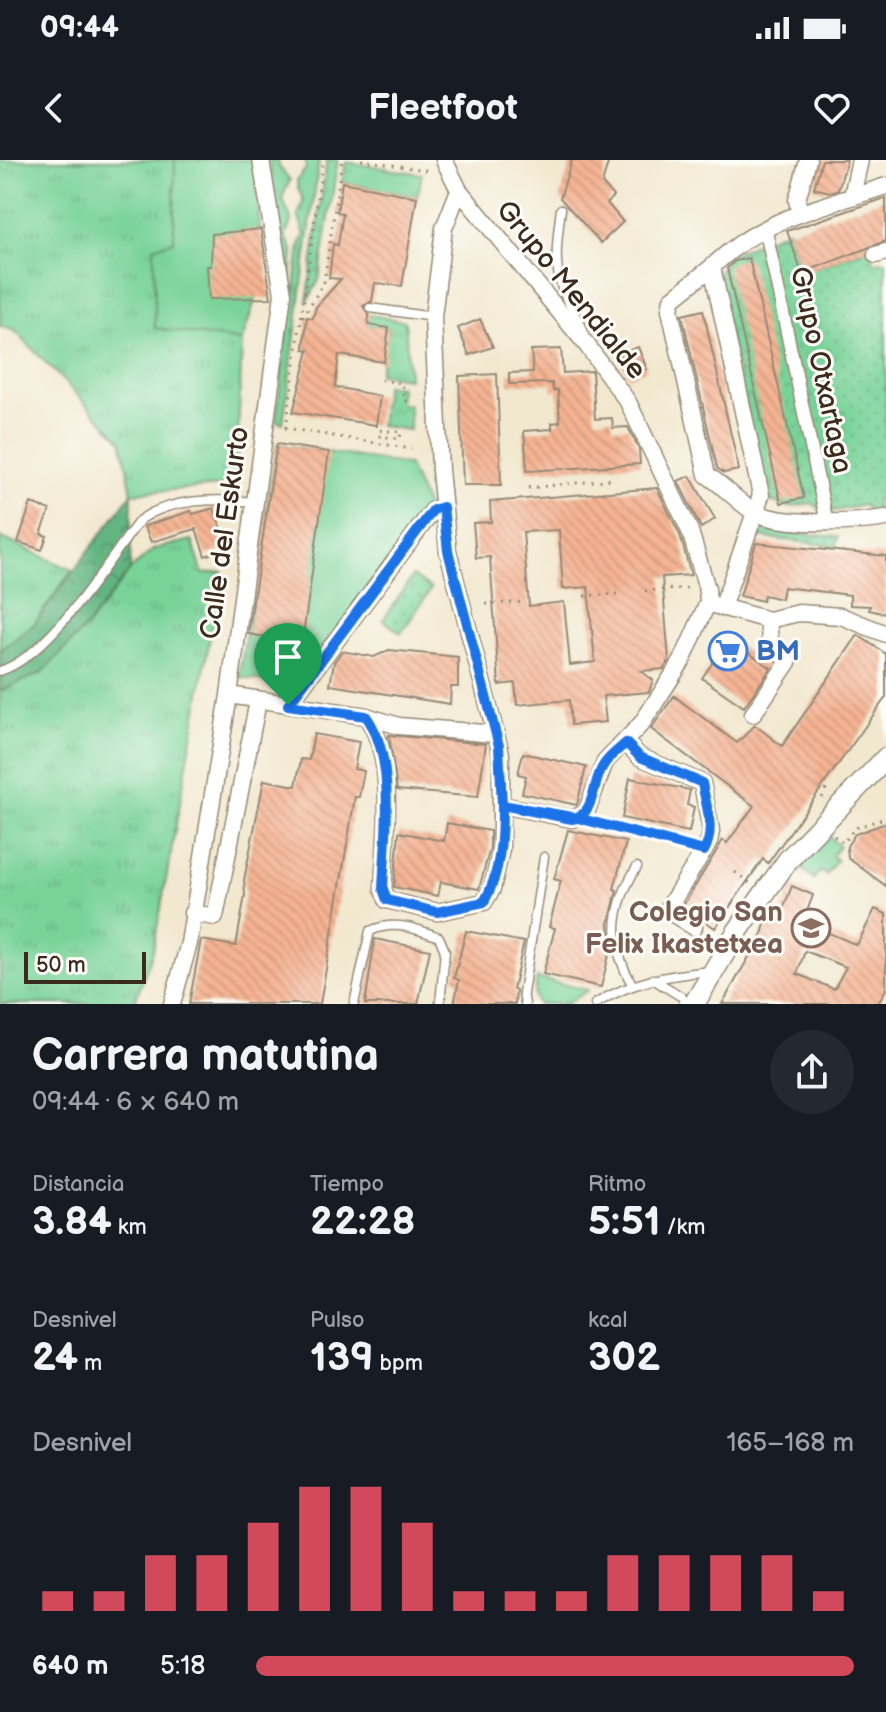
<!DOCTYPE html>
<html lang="es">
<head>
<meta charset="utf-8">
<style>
	:root { --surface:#171b24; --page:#242831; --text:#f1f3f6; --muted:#9ea1a6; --accent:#d1495b }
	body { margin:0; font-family:"Balsamiq Sans",sans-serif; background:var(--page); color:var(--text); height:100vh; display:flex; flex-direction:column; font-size:30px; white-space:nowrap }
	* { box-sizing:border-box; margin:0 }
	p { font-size:26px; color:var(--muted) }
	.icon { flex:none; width:44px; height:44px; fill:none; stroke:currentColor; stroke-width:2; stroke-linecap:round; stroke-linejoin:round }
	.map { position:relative; height:844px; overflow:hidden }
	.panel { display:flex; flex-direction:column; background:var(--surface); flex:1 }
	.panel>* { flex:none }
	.scale { position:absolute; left:24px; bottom:20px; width:122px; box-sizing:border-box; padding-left:8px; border:4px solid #3b2a1e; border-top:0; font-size:22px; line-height:28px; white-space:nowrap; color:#3b2a1e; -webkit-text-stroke:6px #fdfcf7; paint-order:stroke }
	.pin { position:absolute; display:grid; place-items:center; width:68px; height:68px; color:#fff; margin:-82px -34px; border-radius:50% 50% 50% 0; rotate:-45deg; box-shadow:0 0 8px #0007 }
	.pin .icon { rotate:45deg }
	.round { display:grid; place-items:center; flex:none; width:84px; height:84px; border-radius:42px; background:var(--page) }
	.head { display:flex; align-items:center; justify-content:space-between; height:136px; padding:0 32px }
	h1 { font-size:44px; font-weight:800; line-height:60px }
	.metrics { display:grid; grid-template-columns:repeat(3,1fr); gap:12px; height:136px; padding:8px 32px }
	.metrics div { display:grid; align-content:center }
	.metrics b { font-size:40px; font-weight:800 }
	.metrics small { font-size:22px; font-weight:400 }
	.metrics p { font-size:22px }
	.chart { height:224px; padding:16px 32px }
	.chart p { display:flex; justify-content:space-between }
	.chart svg { width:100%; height:144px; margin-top:8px; stroke:var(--accent); stroke-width:6 }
	ul { padding:0 32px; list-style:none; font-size:26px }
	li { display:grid; grid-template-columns:128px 96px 1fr; align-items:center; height:60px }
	li i { height:20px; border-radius:10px; background:var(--accent) }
	.status { display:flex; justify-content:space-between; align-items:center; height:56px; padding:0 40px; background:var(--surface); direction:ltr }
	.status svg { height:22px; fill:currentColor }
	header { display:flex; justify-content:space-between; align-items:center; height:104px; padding:0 32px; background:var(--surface); font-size:36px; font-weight:800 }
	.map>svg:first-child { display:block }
	.grass { fill:url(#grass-tufts); stroke:#5a7e5c; stroke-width:2 }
	.forest { fill:url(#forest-crowns); stroke:#4e7050; stroke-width:2 }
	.park { fill:url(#park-dots); stroke:#5a7e5c; stroke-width:2 }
	.garden { fill:#79d399; stroke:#5a7e5c; stroke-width:2 }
	.building { fill:url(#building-back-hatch); fill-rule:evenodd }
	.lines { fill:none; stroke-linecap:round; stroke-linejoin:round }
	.service-casing { stroke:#968976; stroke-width:11 }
	.pedestrian-casing { stroke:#968976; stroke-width:15 }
	.minor-casing { stroke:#968976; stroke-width:19 }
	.tertiary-casing { stroke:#968976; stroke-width:23 }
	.path { stroke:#968976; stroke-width:3; stroke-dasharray:2 6; stroke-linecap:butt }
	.service { stroke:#fff; stroke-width:8 }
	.pedestrian { stroke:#fff; stroke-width:12 }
	.minor { stroke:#fff; stroke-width:16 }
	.tertiary { stroke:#fff; stroke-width:20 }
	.route-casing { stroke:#fff; stroke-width:16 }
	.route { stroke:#1a73e8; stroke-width:10 }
	.labels { text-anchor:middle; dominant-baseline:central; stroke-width:6; stroke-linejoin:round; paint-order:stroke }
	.street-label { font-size:28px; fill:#3b2a1e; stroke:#fdfcf7 }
	.shop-label { font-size:28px; font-weight:bold; fill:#366cbe; stroke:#fdfcf7; text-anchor:start }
	.education-label { font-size:28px; font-weight:bold; fill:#785e54; stroke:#fdfcf7; text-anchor:end }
</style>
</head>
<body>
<div class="status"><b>09:44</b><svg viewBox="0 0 49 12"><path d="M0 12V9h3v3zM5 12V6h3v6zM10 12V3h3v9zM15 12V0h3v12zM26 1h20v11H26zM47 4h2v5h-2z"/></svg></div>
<header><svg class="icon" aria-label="back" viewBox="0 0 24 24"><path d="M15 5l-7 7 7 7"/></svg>Fleetfoot<svg class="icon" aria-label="heart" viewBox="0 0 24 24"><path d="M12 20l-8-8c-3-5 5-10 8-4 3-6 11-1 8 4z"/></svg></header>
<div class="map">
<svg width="886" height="844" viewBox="0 0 886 844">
	<defs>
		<pattern id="grass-tufts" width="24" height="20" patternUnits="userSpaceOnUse" patternTransform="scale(2)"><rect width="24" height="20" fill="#79d399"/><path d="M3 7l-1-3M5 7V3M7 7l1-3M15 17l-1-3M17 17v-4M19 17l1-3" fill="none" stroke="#6ab583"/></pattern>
		<pattern id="forest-crowns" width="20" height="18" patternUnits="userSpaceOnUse" patternTransform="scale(2)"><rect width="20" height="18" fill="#62b581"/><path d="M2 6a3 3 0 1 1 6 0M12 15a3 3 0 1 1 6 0" fill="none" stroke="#529369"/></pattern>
		<pattern id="park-dots" width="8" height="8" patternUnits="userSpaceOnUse" patternTransform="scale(2)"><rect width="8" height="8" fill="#79d399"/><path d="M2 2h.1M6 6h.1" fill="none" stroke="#6ab583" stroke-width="1.8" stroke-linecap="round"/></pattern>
		<pattern id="building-back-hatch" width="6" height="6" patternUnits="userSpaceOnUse" patternTransform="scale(2)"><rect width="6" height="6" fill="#f4b393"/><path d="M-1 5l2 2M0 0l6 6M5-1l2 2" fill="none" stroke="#d29a7e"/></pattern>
	</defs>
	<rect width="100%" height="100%" fill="#fdfcf7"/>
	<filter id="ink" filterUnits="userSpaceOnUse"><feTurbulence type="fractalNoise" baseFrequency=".0125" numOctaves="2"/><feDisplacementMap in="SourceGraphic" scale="16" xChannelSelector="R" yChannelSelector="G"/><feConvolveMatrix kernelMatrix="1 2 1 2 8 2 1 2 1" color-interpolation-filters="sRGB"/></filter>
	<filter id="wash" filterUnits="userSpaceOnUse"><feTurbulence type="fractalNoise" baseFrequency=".006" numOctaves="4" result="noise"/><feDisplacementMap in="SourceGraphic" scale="32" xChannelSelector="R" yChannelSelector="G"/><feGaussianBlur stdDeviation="1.8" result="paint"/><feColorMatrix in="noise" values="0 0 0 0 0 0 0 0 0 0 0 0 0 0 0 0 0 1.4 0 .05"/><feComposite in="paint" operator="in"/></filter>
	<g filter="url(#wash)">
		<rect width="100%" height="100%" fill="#f2e8cf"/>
		<path class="grass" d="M 0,0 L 175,0 L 174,82 L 155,168 L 242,181 L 236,325 L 132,333 L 122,281 L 15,171 L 0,166 Z
			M 269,0 L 278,0 L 279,7 L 290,20 L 282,38 L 292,61 L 285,75 L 293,91 L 290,131 Z
			M 306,0 L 319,0 L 283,263 L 276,262 L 290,143 L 294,137 L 300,85 L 305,75 L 298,55 C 310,32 297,39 297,20 L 306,8 Z
			M 327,0 L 338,0 L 319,120 L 307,142 Z
			M 346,2 L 422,14 L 417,37 L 342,22 Z
			M 369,155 L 405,161 L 409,218 L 379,214 L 389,168 L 333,161 L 368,159 Z
			M 385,225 L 400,227 L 400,244 L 409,245 L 410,270 L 380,266 Z
			M 0,377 L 72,410 L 34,464 L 0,491 Z
			M 192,380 L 203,414 L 222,412 L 153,791 L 134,844 L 0,844 L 0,531 L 86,467 L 130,410 L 154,389 Z"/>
		<path class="forest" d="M 132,333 L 130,410 L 86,467 L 42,513 L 0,531 L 0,491 L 34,464 Z"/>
		<path class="park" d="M 787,70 L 802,113 L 870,88 L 874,102 L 886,101 L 886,337 L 876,339 L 877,348 L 868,352 L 864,345 L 825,353 L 812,343 L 790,347 L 766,340 L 716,116 L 730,95 Z
			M 758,370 L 838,377 L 836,386 L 758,377 Z
			M 413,416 L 431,429 L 401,473 L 383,460 Z"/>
		<path class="garden" d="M 175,0 L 255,0 L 263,115 L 242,181 L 155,168 L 154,87 L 174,81 Z
			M 277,284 L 408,305 L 428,349 L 295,526 L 239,517 Z
			M 827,674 L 839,686 L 832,696 L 837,700 L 826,715 L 820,711 L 814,719 L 801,708 Z
			M 537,818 L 588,830 L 566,844 L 537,844 L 534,836 Z"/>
		<g id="blocks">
			<path class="building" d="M 572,0 L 609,0 L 602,23 L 613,36 L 607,43 L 623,62 L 601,83 L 560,38 Z
				M 822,0 L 847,0 L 838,30 L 830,32 L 814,28 Z
				M 342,22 L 417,37 L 402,126 L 375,123 L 372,141 L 363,146 L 369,155 L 368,165 L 389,168 L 384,202 L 339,195 L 335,227 L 380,236 L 376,265 L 293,252 L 309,190 L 304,189 L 307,157 L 313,158 L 316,147 L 341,119 L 329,118 L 333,84 L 338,85 L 343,53 L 337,52 Z
				M 886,38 L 886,81 L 802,113 L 787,71 Z
				M 261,69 L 271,138 L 209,139 L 207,106 L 211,106 L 212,74 Z
				M 749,98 L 804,338 L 781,343 L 727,108 L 735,101 Z
				M 703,150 L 739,310 L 724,313 L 717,308 L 682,155 Z
				M 480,159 L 493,187 L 469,195 L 458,168 Z
				M 638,187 L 647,209 L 628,217 L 620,194 Z
				M 561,189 L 563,213 L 592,211 L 595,259 L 612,258 L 613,268 L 628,267 L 639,289 L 640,304 L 527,311 L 524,271 L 552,269 L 552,263 L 560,262 L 558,230 L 553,231 L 552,223 L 509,224 L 509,213 L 533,212 L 531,190 Z
				M 497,214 L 501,325 L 463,325 L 459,216 Z
				M 277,284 L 329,292 L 302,483 L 248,474 Z
				M 690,316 L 715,359 L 701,368 L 678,321 Z
				M 657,328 L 680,375 L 691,415 L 662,417 L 669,500 L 664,509 L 641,511 L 653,520 L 649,532 L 603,536 L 606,562 L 571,565 L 569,540 L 517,545 L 515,523 L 499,525 L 490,397 L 476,398 L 473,363 L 491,362 L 490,342 ZM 559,370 L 563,429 L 588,427 L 595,502 L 570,505 L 564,442 L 529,446 L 523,372 Z
				M 31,343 L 50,350 L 41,374 L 47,376 L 42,390 L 18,382 Z
				M 214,348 L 228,388 L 205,396 L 196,369 L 151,382 L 144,366 L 191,351 L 193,354 Z
				M 756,383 L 886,396 L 886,454 L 869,450 L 870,446 L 850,445 L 850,435 L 783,427 L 781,439 L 764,435 L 763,441 L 740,436 Z
				M 858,475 L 886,494 L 886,537 L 768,703 L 763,699 L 715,768 L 683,746 L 723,680 L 727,683 L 754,646 L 651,569 L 674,536 L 737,583 L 755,565 L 782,586 Z
				M 729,479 L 771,508 L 744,547 L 702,518 Z
				M 389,490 L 458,497 L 458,527 L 451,527 L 450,544 L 330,525 L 334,502 L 342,491 L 374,497 Z
				M 314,574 L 359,582 L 354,609 L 364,611 L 359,637 L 355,637 L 320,844 L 189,844 L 201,780 L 236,786 L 245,735 L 244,720 L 264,620 L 296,626 L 301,599 L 309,600 Z
				M 389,575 L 486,584 L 478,637 L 397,630 Z
				M 523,593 L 586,607 L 577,645 L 522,633 L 526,616 L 518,614 Z
				M 630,618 L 690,630 L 687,645 L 694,647 L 689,672 L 622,658 Z
				M 447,663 L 490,671 L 490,688 L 479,729 L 441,722 L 438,736 L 394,727 L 399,672 L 444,681 Z
				M 886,663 L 886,726 L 848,698 L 847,686 L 855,674 Z
				M 568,670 L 626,682 L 614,729 L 617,730 L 609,764 L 611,787 L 601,827 L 543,814 L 555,768 L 549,767 L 561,721 L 554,719 Z
				M 792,726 L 813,735 L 803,762 L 857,785 L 875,749 L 886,754 L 886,829 L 878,844 L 722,844 L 762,774 L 769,750 L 781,754 ZM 805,791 L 846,807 L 834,829 L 797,814 Z
				M 466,771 L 524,782 L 513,829 L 516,830 L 515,844 L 454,844 L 459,820 L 454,818 Z
				M 375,779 L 430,790 L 418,844 L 365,844 Z"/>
		</g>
	</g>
	<g filter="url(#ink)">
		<use href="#blocks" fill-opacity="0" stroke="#968976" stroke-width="2"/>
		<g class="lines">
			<defs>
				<path id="service" d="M 561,49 C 557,80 552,109 566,138 C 573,153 583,163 585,179
					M 370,148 L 433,157
					M 0,511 C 51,495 106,403 140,360 C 172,337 219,339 257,342
					M 653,819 L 682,837 L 685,844
					M 632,824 C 608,784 612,746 637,707
					M 354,844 L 370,771 C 394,760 415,768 439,777 L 445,791 L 440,844
					M 525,844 L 523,833 L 544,697
					M 595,844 C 632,821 668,815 711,811"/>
				<path id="pedestrian" d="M 765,67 L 827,363"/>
				<path id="minor" d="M 444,0 L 459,30 L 586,184 L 628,242 L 690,371 L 707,429 L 708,442 L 682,501 L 642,563 L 605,602 L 586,653 L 572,659 L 502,645
					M 459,30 L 444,68 L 433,157 L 440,310 L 448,391 L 501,594 L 501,689 L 492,729 L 484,742 L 437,752 L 387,740 L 383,729 C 385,678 397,599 366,556 L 399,566 L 495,574
					M 852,36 L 860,0
					M 800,54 L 797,40 L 808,0
					M 876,95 L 886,92
					M 712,107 L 672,139 L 670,150 L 707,315 C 724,326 736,340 751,350 C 776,367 856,363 886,358
					M 714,445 L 768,460 L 799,453 L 841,456 L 886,474
					M 722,448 L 761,335 L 712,107 C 762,57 822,48 886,26
					M 229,535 L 366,556
					M 288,545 L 433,350 L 443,347
					M 753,554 L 788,502 L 770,480 L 768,460
					M 626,583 L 640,597 L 702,623 L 711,671 L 709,682 L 667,750 L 694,767
					M 192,753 L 215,757 L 258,541
					M 172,844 L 189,783 L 229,535 L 283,134 L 261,0"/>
				<path id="tertiary" d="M 694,844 L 737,772 L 788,700 L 886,598"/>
			</defs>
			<use href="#service" class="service-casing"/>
			<use href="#pedestrian" class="pedestrian-casing"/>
			<use href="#minor" class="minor-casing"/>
			<use href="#tertiary" class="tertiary-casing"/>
			<path class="path" d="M 361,0 L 431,11
				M 303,157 L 324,122 L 342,0
				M 381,220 L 402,223 L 405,241 L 411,240
				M 376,265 L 377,270 L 401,272 L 400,279 L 380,276 L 378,284
				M 285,268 L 412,289
				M 286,268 L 323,0
				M 528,328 L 614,319
				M 645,431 L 692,428
				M 584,436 L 617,434
				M 486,444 L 524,442
				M 822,638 L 826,629
				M 599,664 L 688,687
				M 834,676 L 843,683 L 855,668 L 882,659 L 886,662
				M 735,712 L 751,724"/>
			<use href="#service" class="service"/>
			<use href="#pedestrian" class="pedestrian"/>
			<use href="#minor" class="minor"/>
			<use href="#tertiary" class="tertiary"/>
		</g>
	</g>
	<g class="lines" filter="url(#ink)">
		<defs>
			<path id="route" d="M 288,545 L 366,556 C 397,599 385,678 383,729 L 387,740 L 437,752 L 484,742 C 501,713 502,677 502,645 L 578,658 L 704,691 C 716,670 706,646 702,623 L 640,597 L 626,583 C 618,590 608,597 603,606 C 592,623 595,656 572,659 L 502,645 L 499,586 L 448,391 L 443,347 L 433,350 L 288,545"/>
		</defs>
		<use href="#route" class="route-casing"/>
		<use href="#route" class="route"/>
	</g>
	<defs>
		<symbol id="supermarket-ring" viewBox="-11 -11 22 22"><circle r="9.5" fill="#fdfcf7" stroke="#3f7fe0" stroke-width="1.5"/><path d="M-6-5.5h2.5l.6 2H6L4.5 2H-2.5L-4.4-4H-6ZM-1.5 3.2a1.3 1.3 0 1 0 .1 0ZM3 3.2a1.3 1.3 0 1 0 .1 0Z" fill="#3f7fe0"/></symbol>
		<symbol id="school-ring" viewBox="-11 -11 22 22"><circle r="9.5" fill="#fdfcf7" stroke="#8d6e63" stroke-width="1.5"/><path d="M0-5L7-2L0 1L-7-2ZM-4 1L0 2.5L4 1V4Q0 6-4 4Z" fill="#8d6e63"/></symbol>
	</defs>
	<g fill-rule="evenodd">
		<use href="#supermarket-ring" x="706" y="469" width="44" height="44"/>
		<use href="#school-ring" x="789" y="746" width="44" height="44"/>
	</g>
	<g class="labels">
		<g class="street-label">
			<text transform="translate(571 130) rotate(51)">Grupo Mendialde</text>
			<text transform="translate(821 210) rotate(78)">Grupo Otxartaga</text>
			<text transform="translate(225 373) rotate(-82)">Calle del Eskurto</text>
		</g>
		<g class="shop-label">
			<text x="756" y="491">BM</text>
		</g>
		<g class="education-label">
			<text x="783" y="752">Colegio San<tspan x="783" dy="32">Felix Ikastetxea</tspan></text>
		</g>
	</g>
</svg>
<div class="scale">50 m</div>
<div class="pin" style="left:288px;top:545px;background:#1e9e55"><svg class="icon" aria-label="arrive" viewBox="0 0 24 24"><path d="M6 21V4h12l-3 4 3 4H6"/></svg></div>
</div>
<section class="panel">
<div class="head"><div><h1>Carrera matutina</h1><p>09:44 · 6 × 640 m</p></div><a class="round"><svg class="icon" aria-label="share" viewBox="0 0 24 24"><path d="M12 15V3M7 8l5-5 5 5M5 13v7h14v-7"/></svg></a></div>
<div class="metrics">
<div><p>Distancia</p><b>3.84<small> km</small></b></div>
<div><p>Tiempo</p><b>22:28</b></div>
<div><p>Ritmo</p><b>5:51<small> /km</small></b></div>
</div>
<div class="metrics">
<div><p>Desnivel</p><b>24<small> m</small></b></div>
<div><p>Pulso</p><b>139<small> bpm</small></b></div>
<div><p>kcal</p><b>302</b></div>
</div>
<div class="chart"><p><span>Desnivel</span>165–168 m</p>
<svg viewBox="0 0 160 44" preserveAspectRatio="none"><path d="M5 44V38M15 44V38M25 44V27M35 44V27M45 44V17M55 44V6M65 44V6M75 44V17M85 44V38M95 44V38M105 44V38M115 44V27M125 44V27M135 44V27M145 44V27M155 44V38"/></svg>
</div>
<ul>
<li><b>640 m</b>5:18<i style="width:100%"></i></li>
</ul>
</section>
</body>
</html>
